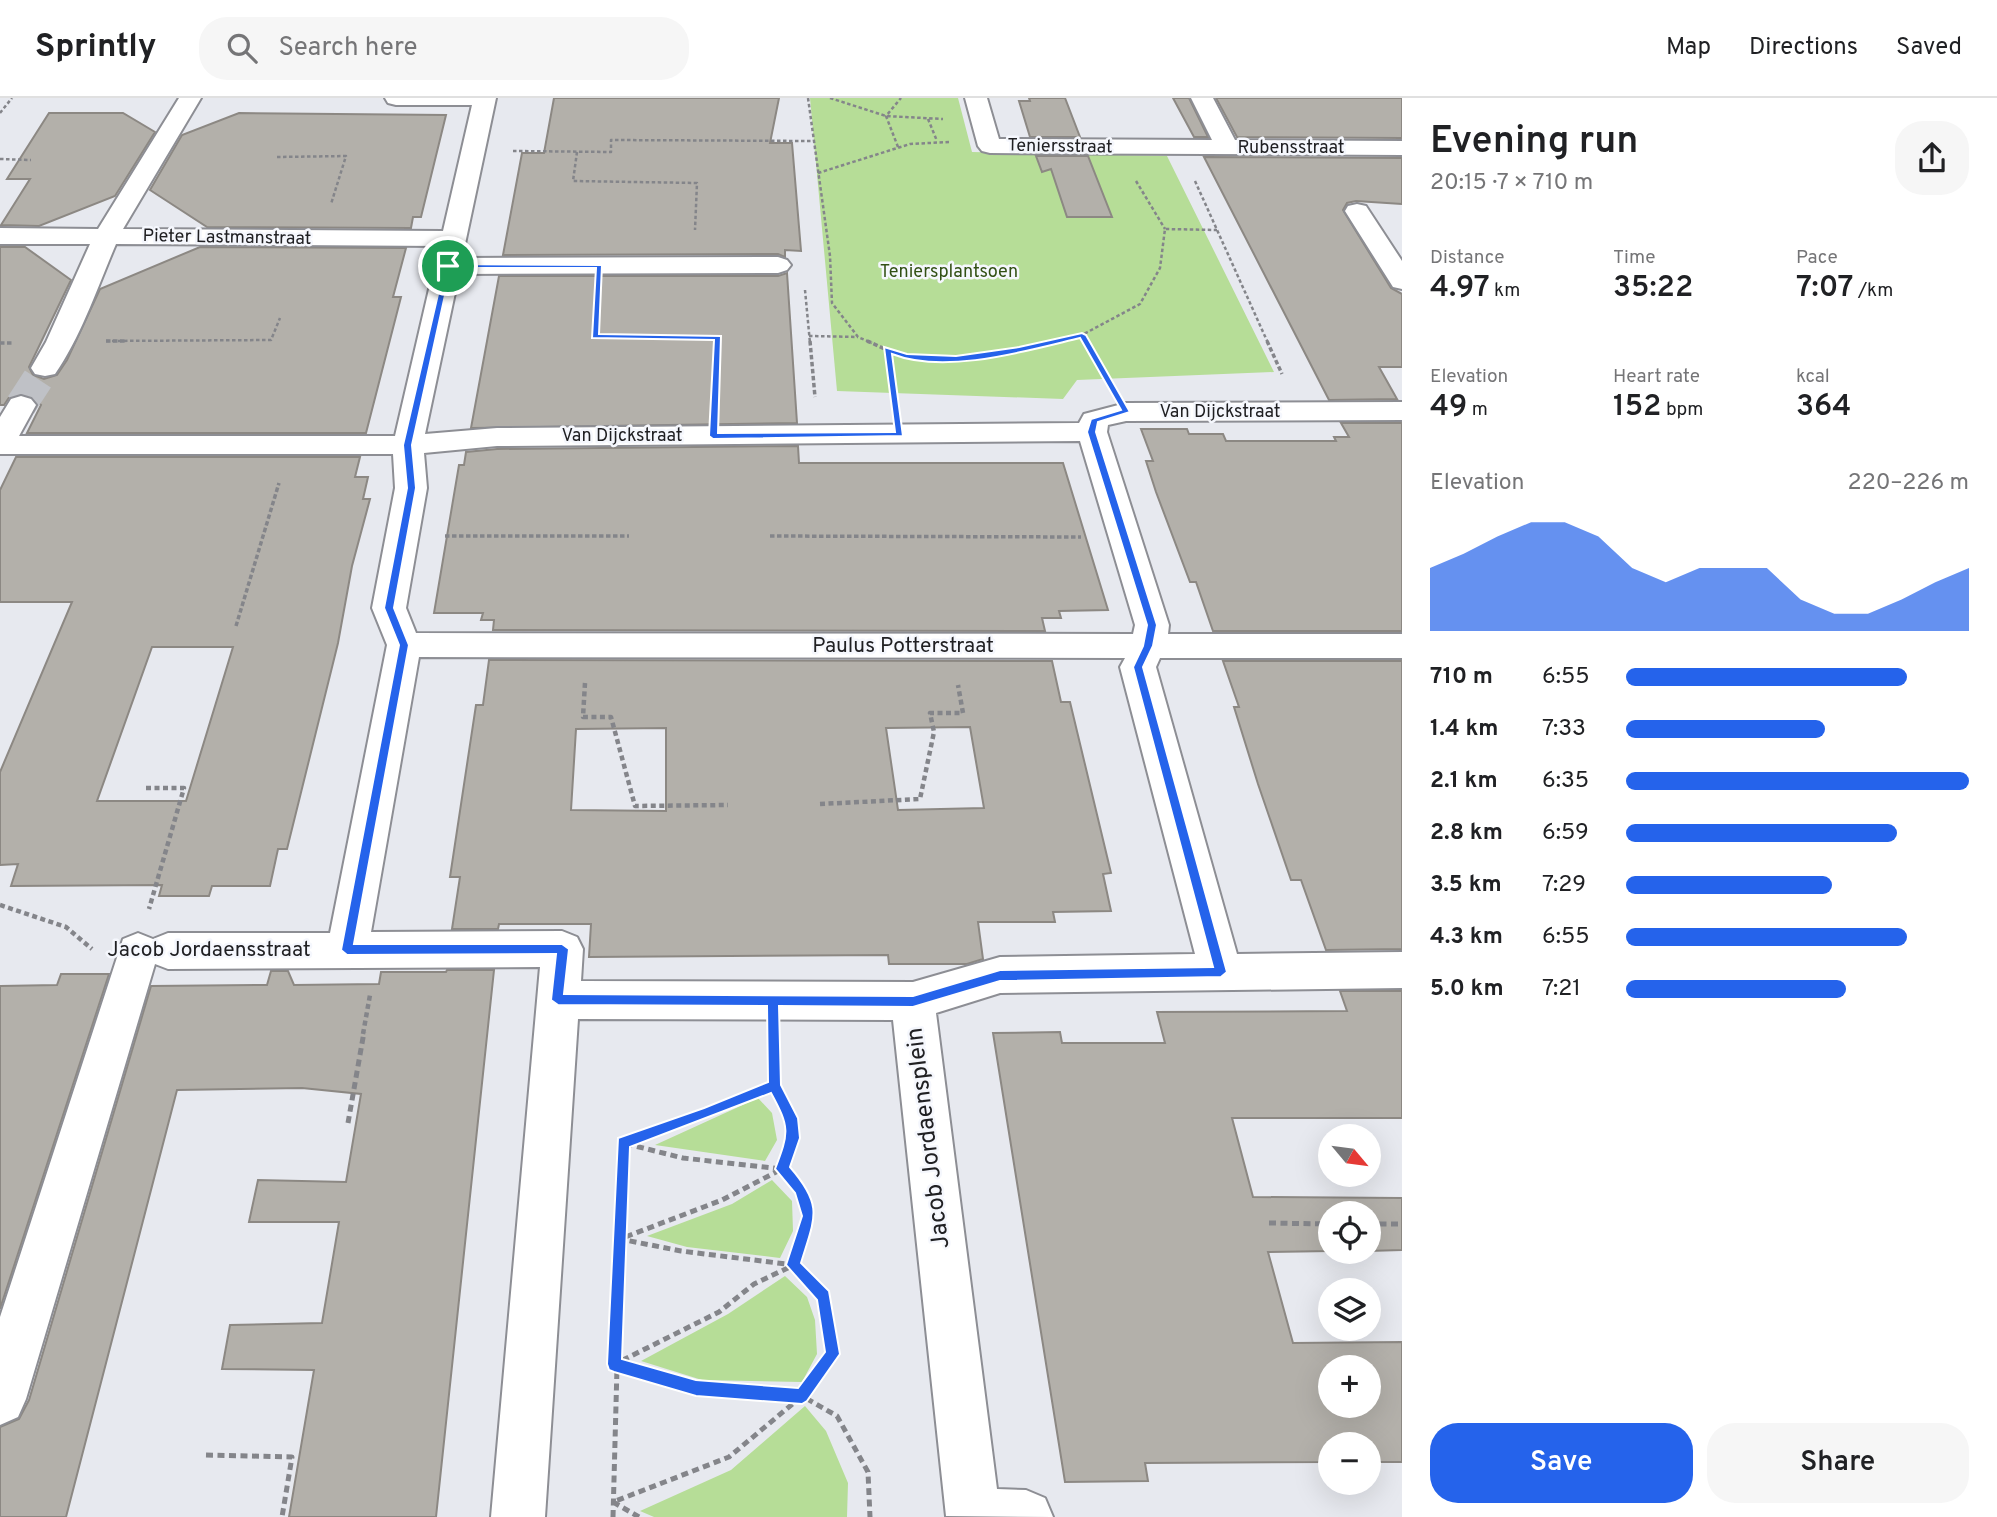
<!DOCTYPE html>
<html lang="en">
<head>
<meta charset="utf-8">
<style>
	:root { --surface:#fff; --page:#f6f6f6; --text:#202124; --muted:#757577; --line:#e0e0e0; --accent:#2563eb }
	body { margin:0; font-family:Overpass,sans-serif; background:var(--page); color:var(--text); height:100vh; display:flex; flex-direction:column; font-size:26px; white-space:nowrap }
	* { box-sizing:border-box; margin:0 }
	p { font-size:23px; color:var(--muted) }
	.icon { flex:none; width:38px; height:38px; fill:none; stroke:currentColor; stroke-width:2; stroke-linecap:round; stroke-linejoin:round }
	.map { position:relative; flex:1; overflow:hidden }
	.drawer { display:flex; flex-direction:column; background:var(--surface); width:595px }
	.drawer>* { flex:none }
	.needle { width:46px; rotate:119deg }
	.controls { position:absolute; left:1318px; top:1026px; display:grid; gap:14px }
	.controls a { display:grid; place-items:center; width:63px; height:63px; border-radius:50%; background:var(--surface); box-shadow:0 7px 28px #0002; font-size:35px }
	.pin { position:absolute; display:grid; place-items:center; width:60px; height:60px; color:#fff; margin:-30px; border:4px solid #fff; border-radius:50%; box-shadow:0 2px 7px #0007 }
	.round { display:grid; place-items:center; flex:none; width:74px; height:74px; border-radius:28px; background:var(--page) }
	.overview { display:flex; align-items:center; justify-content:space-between; height:119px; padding:0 28px }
	h1 { font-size:38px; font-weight:600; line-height:52px }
	.metrics { display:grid; grid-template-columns:repeat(3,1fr); gap:10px; height:119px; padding:7px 28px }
	.metrics div { display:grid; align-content:center }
	.metrics b { font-size:30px; font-weight:600 }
	.metrics small { font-size:19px; font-weight:400 }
	.metrics p { font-size:19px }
	.chart { height:196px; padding:14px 28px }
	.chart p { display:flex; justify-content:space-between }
	.chart svg { width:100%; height:126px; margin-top:7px; fill:var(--accent); opacity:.7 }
	.primary-button { display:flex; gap:14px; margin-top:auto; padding:14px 28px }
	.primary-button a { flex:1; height:80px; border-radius:28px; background:var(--accent); color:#fff; font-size:28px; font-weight:600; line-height:80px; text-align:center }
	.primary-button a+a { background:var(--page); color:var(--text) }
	ul { padding:0 28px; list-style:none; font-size:23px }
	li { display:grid; grid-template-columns:112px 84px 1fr; align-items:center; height:52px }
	li i { height:18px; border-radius:9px; background:var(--accent) }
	header { display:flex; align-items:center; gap:42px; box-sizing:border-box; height:98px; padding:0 35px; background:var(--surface); border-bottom:2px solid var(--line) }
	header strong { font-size:33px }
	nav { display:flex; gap:38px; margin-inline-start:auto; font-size:24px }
	.search { width:490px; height:63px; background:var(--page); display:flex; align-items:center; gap:18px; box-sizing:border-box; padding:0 24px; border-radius:28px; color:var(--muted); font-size:26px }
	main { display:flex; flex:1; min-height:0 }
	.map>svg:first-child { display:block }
	.green { fill:#b6dd97 }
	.building { fill:#b3b0aa; stroke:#8c8883; stroke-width:2; fill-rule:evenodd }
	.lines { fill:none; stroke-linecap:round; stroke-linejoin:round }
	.minor-tunnel { stroke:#bfc1c6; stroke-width:31; stroke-dasharray:31 16; stroke-linecap:butt }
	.minor-casing { stroke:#8d8e94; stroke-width:4 }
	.path-far3 { stroke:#84858a; stroke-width:2.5; stroke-dasharray:3.5 2.5; stroke-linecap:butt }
	.path-far2 { stroke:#84858a; stroke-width:3.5; stroke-dasharray:4.5 2.5; stroke-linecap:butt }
	.path-far1 { stroke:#84858a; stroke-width:4.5; stroke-dasharray:5 3.5; stroke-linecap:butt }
	.path { stroke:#84858a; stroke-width:5; stroke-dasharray:7 4.5; stroke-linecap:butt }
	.minor { fill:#fff; fill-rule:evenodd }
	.route { fill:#2563eb; stroke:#fff; stroke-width:2; fill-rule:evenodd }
	.labels { text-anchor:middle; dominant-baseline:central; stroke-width:5; stroke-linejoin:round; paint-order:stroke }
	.far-street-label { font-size:18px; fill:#202023; stroke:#f5f7fd }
	.far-park-label { font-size:18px; fill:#325014; stroke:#f5f7fd }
	.street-label { font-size:21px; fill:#202023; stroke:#f5f7fd }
	.near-street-label { font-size:24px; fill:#202023; stroke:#f5f7fd }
</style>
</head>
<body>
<header>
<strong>Sprintly</strong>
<div class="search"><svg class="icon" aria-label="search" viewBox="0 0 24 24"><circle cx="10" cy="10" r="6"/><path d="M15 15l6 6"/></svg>Search here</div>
<nav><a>Map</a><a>Directions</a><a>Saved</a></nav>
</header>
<main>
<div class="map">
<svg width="1402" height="1419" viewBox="0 0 1402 1419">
	<rect width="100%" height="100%" fill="#e7e9ef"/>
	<path class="green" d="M 810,0 L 958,0 L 972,54 L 1167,58 L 1274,274 L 1077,282 L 1063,301 L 837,293 Z
		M 758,1000 L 772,1015 L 777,1042 L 765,1063 L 655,1047 Z
		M 772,1082 L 792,1103 L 793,1133 L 780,1160 L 687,1149 L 647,1138 L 732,1106 Z
		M 785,1178 L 807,1199 L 815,1222 L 817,1256 L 802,1284 L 702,1282 L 641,1263 L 728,1216 Z
		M 805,1308 L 826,1333 L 848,1385 L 847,1419 L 654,1419 L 640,1413 L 731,1372 Z"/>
	<path class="building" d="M 554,0 L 779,0 L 770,45 L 792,45 L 801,153 L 785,152 L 785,159 L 778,156 L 503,157 L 522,55 L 544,55 Z
		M 1029,0 L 1065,0 L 1080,39 L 1030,39 L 1019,3 L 1030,3 Z
		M 1173,0 L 1189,0 L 1208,39 L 1194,39 Z
		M 1216,0 L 1402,0 L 1402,40 L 1237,39 Z
		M 49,15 L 123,15 L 155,34 L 115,98 L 39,128 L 1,127 L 30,81 L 7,81 Z
		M 239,15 L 446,17 L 421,119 L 413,119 L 411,130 L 207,129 L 150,92 L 182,37 Z
		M 1036,58 L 1088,58 L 1112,119 L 1067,119 L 1051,71 L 1042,74 Z
		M 1204,59 L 1402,60 L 1402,106 L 1356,103 L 1347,105 L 1343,112 L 1391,190 L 1402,196 L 1402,269 L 1379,269 L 1397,301 L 1329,302 Z
		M 0,149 L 25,149 L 71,182 L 29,269 L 33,277 L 44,281 L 57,277 L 67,262 L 100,191 L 200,149 L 406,150 L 393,199 L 401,199 L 366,335 L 27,335 L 41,307 L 32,298 L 20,295 L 10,298 L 4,307 L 0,307 Z
		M 787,175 L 797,325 L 471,330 L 499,178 L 778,178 Z
		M 1341,325 L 1402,325 L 1402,533 L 1213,533 L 1196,484 L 1190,484 L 1156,394 L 1146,363 L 1153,363 L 1141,331 L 1187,331 L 1189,336 L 1223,336 L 1226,343 L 1336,343 L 1334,339 L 1349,339 Z
		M 798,348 L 799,365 L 1063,365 L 1108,512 L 1059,513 L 1061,520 L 1042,520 L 1045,533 L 493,532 L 494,522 L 481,522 L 483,515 L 434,515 L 459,367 L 464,367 L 466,354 L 497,351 Z
		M 16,359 L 360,359 L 355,379 L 368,379 L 363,401 L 370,401 L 352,468 L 338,545 L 287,751 L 278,751 L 270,788 L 212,788 L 209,798 L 159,798 L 162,787 L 11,788 L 18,766 L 0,767 L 0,674 L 72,504 L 0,504 L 0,392 ZM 152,549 L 233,549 L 186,703 L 97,703 Z
		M 489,562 L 1052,563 L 1061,604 L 1070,604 L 1111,775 L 1103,776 L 1111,813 L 1053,814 L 1055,824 L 978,824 L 983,861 L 967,866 L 889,866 L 888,857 L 589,859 L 591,826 L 499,826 L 498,831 L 452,831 L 460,779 L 450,779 L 476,607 L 483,607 ZM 970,629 L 984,710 L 898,712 L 886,630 ZM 666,630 L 666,713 L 571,712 L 576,631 Z
		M 1223,563 L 1402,563 L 1402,851 L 1326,852 L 1301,782 L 1291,782 L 1258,686 L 1234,609 L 1239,609 Z
		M 447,872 L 494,872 L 436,1419 L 289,1419 L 314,1272 L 222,1271 L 230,1227 L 322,1225 L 339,1124 L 249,1124 L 258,1082 L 346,1084 L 361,996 L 302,990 L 177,992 L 66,1419 L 0,1419 L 0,1329 L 19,1321 L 29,1302 L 151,888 L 267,887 L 271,873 L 288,873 L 294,887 L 379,886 L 381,874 L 446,874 Z
		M 61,876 L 109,876 L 0,1211 L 0,888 L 57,887 Z
		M 1340,893 L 1402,893 L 1402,1020 L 1232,1020 L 1253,1099 L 1402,1100 L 1402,1152 L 1368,1153 L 1368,1115 L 1330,1115 L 1330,1153 L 1268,1154 L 1293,1245 L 1402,1244 L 1402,1364 L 1368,1364 L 1368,1346 L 1330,1346 L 1330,1364 L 1145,1365 L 1148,1383 L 1065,1384 L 993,935 L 1060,934 L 1062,945 L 1165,945 L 1157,914 L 1347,913 ZM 1330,1269 L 1368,1269 L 1368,1307 L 1330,1307 Z"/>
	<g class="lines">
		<path class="minor-tunnel" d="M 21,307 L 45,270"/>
		<defs>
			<path id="minor" d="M 179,0 L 201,0 L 123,131 L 443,133 L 472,7 L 396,7 L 388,5 L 385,0 L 496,0 L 462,160 L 778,159 L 787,162 L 791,167 L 787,172 L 778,175 L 459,176 L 425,336 L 497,330 L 1079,325 L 1084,316 L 1126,305 L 1402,304 L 1402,322 L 1126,323 L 1108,327 L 1107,334 L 1169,527 L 1168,536 L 1402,536 L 1402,560 L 1160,560 L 1156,569 L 1237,856 L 1402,854 L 1402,890 L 1000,895 L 936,915 L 997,1391 L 1026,1392 L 1045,1400 L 1053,1419 L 946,1418 L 893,922 L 578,921 L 545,1419 L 491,1419 L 540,869 L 168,871 L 155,866 L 26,1301 L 18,1319 L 0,1327 L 0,1219 L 123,841 L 138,835 L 153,841 L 168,835 L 330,835 L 387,547 L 372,510 L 395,390 L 393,356 L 0,356 L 0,319 L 11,301 L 21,298 L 31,301 L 36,307 L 19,338 L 395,338 L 439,148 L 116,146 C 97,190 82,237 55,276 L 45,278 L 35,276 L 31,270 L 46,244 L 90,146 L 0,146 L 0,130 L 98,131 ZM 1080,343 L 1135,527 L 1133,536 L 416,535 L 406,510 L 427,390 L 424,355 L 497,348 ZM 419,559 L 1125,560 L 1120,569 L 1195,856 L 1000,859 L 913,884 L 581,883 L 583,851 L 577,839 L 562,833 L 371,834 Z
				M 965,0 L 987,0 L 999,41 L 1212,42 L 1191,0 L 1213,0 L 1235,42 L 1402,43 L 1402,57 L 990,55 L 982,53 L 978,48 Z
				M 1357,106 L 1366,108 L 1402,163 L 1402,191 L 1393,189 L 1345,113 L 1348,108 Z"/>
		</defs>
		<use href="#minor" class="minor-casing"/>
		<path class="path-far3" d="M 808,0 L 830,158 L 832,205 L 858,239 L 872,245
			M 830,0 L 886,18 L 943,21
			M 0,15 L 12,0
			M 928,21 L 937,43
			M 898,49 L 886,18 L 901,0
			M 513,53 L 611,54 L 611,42 L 814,43
			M 577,54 L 573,83 L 697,85 L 695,132
			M 277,59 L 346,58 L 331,106
			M 0,61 L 31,62
			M 818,75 L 910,46 L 949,44
			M 1136,83 L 1165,131
			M 1195,83 L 1268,245
			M 805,192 L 810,245
			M 597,202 L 594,238 L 718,240 L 718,245
			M 1082,237 L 1086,245
			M 809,238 L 858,239
			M 106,243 L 271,242 L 280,220
			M 1050,245 L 1082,237 L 1140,206 L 1160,170 L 1165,131 L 1217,132"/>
		<path class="path-far2" d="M 106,243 L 125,243
			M 810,243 L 815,299
			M 867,243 C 880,248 894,257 907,259 C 956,267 1010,254 1057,243
			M 1085,243 L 1108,283
			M 1267,243 L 1282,276
			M 0,245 L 14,245
			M 887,252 L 894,298
			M 715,302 L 718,243
			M 445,438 L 629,438
			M 770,438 L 1081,439
			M 236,528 L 279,385"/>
		<path class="path-far1" d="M 585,585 L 583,619 L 611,619 L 635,708 L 728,707
			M 146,690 L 184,690 L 149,811
			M 820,706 L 920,701 L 934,634 L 930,615 L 963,615 L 958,587
			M 0,807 L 66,829 L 92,851
			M 363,936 L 370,897"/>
		<path class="path" d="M 773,949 L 774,988 L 791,1020 L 793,1040 L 782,1071 C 813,1109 808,1123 794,1167 L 824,1199 L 833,1256 L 802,1298 L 837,1318 L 868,1374 L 870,1419
			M 348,1025 L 364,934
			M 1269,1125 L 1330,1126
			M 1368,1126 L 1402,1126
			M 206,1357 L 292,1359 L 282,1419
			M 613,1419 L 623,1045
			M 639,1419 L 613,1404 L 729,1359 L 802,1298 L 697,1290 L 615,1266 L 719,1214 L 754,1186 L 794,1167 L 681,1153 L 620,1141 L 722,1102 L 782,1071 L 683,1060 L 623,1045 L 706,1016 L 774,988"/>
		<use href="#minor" class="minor"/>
	</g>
	<path class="route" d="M 445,166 L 602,167 L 599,236 L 721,238 L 718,335 L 895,334 L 884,249 L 907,256 L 956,258 L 1019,249 L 1082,235 L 1086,237 L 1130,314 L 1098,324 L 1096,334 L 1157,527 L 1153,548 L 1143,569 L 1227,874 L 1221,879 L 1000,883 L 913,909 L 779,908 L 781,987 L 798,1020 L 800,1040 L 790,1069 C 824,1108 815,1119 801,1165 L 829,1193 L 840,1256 L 807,1303 L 802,1306 L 696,1298 L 614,1274 L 609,1272 L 607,1266 L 618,1040 L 704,1010 L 768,984 L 767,908 L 558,907 L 551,902 L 556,856 L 347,857 L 341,852 L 399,547 L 384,510 L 407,390 L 403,347 ZM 451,170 L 596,170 L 592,240 L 714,242 L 709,338 L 713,341 L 903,338 L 892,256 C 945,277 1026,253 1080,240 L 1121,312 L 1091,321 L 1087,334 L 1147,527 L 1143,548 L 1133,569 L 1213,869 L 1000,872 L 913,898 L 564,896 L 569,851 L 562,846 L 354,846 L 409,547 L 394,510 L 416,390 L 412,347 ZM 771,995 C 790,1030 789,1034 775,1071 L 795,1095 L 802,1118 L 786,1167 L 817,1202 L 825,1254 L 798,1290 L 696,1282 L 622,1261 L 630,1049 Z"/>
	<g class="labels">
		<g class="far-street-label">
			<text transform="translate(1060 49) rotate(1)">Teniersstraat</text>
			<text x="1291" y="50">Rubensstraat</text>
			<text transform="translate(227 140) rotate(1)">Pieter Lastmanstraat</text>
			<text x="1220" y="314">Van Dijckstraat</text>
			<text x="622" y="338">Van Dijckstraat</text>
		</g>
		<g class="far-park-label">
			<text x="949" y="174">Teniersplantsoen</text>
		</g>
		<g class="street-label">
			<text x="903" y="548">Paulus Potterstraat</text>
			<text x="209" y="852">Jacob Jordaensstraat</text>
		</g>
		<g class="near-street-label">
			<text transform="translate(929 1040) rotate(-97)">Jacob Jordaensplein</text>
		</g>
	</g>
</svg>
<div class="controls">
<a><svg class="needle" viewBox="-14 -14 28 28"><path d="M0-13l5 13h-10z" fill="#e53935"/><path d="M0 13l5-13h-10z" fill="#757577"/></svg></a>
<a><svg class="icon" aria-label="locate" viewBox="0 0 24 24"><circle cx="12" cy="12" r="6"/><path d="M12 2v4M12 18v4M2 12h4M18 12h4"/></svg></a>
<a><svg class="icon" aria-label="layers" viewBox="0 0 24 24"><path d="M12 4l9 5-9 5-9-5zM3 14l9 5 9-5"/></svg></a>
<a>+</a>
<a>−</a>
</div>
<div class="pin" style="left:448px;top:168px;background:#1e9e55"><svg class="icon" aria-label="arrive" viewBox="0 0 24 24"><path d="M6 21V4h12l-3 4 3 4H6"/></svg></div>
</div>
<section class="drawer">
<div class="overview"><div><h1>Evening run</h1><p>20:15 · 7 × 710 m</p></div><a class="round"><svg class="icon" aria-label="share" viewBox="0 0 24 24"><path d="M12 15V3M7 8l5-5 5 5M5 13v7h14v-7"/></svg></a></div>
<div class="metrics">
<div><p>Distance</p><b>4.97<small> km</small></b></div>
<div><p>Time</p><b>35:22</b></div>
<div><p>Pace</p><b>7:07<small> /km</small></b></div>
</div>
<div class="metrics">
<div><p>Elevation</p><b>49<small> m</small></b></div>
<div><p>Heart rate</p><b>152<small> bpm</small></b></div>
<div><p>kcal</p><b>364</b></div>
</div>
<div class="chart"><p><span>Elevation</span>220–226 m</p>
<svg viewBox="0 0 160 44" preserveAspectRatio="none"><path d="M0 44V22L10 17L20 11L30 6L40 6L50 11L60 22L70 27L80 22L90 22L100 22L110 33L120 38L130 38L140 33L150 27L160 22V44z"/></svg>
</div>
<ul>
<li><b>710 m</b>6:55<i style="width:82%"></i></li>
<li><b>1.4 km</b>7:33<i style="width:58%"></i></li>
<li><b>2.1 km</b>6:35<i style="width:100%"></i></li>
<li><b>2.8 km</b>6:59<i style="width:79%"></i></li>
<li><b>3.5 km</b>7:29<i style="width:60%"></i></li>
<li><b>4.3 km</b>6:55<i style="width:82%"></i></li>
<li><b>5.0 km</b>7:21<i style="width:64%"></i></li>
</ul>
<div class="primary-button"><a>Save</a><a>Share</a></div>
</section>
</main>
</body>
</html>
